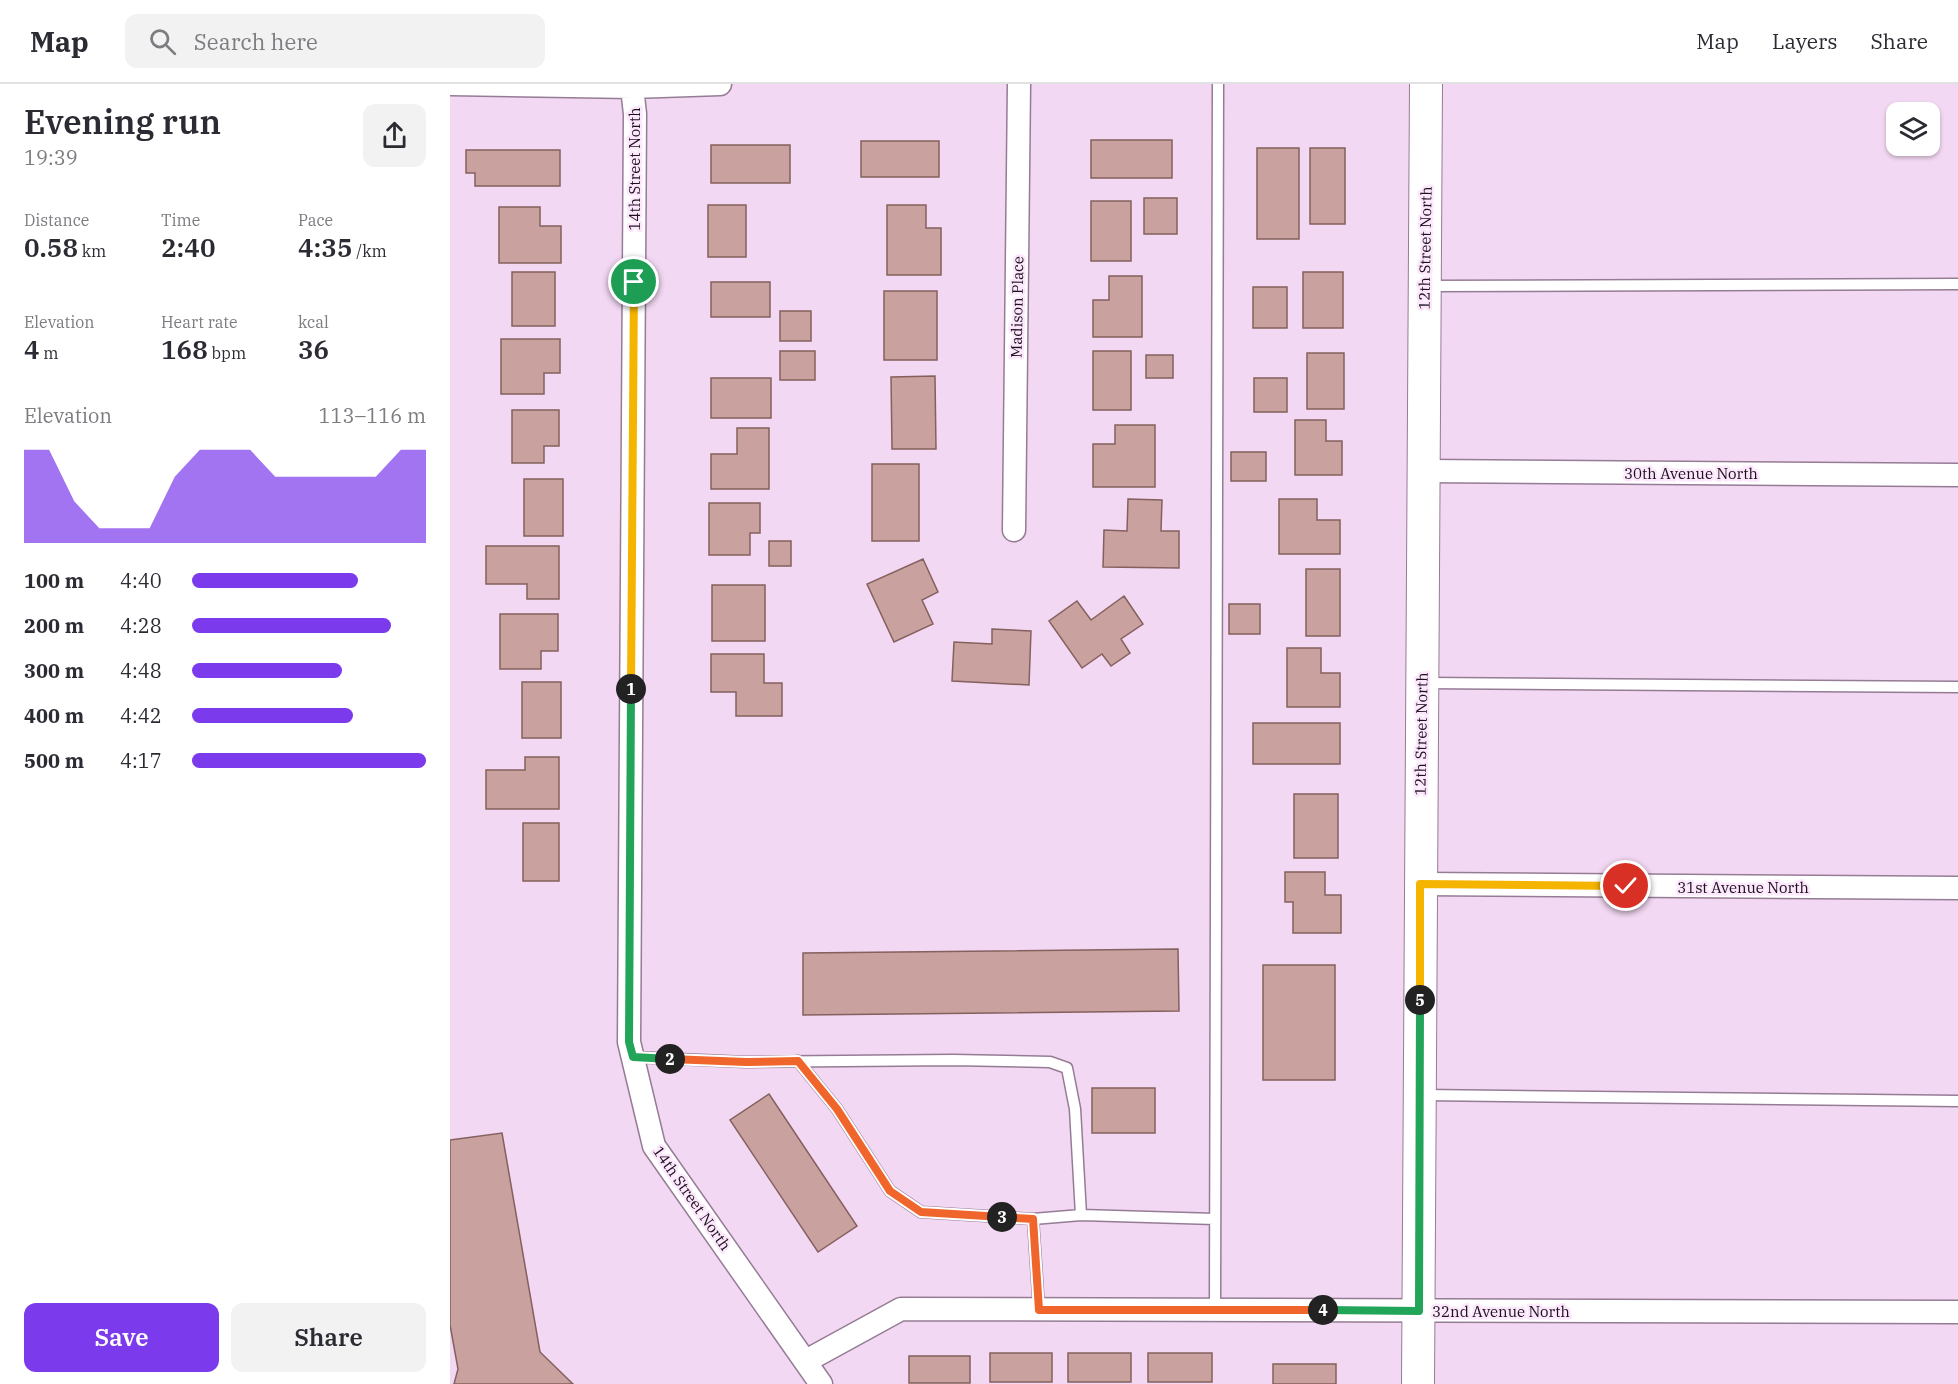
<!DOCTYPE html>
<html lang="en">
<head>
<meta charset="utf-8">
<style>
	:root { --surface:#fff; --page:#f2f2f3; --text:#2b2b33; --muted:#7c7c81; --line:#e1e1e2; --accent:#7c3aed }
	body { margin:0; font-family:"IBM Plex Serif",serif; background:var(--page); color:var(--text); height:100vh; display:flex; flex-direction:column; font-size:22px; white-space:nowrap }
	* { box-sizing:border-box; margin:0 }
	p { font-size:20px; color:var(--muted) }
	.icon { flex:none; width:33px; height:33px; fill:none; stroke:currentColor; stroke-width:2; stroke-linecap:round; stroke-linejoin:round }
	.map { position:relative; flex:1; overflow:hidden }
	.panel { display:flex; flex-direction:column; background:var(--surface); width:450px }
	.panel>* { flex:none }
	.tools { position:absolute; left:1436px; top:18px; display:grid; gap:12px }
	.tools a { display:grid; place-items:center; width:54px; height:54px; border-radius:12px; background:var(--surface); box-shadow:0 2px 4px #0004; font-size:30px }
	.pin { position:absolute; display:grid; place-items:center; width:51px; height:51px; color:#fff; margin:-26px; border:3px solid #fff; border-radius:50%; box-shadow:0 2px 6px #0007 }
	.km { position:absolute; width:30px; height:30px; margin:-15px; border-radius:50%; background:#222; color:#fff; font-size:16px; line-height:30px; text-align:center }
	.round { display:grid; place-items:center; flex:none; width:63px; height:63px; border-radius:12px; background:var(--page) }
	.head { display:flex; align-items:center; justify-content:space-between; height:102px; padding:0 24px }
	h1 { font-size:33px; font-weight:600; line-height:45px }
	.stats { display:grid; grid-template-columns:repeat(3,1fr); gap:9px; height:102px; padding:6px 24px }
	.stats div { display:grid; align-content:center }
	.stats b { font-size:26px; font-weight:600 }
	.stats small { font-size:16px; font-weight:400 }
	.stats p { font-size:16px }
	.chart { height:168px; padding:12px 24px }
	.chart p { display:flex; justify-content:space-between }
	.chart svg { width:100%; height:108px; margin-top:6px; fill:var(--accent); opacity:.7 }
	.button { display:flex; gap:12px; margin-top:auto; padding:12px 24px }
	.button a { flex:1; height:69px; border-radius:12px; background:var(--accent); color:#fff; font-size:24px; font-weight:600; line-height:69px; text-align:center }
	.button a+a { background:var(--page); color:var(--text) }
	ul { padding:0 24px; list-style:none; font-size:20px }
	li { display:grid; grid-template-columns:96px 72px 1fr; align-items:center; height:45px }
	li i { height:15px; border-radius:8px; background:var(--accent) }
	header { display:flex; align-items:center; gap:36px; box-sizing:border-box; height:84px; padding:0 30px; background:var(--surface); border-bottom:2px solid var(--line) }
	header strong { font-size:28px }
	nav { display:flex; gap:33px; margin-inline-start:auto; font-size:21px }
	.search { width:420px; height:54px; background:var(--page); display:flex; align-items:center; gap:15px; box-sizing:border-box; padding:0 21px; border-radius:12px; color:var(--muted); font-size:22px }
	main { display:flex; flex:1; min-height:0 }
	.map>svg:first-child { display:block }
	.building { fill:#c9a19f; stroke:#84605e; stroke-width:1.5 }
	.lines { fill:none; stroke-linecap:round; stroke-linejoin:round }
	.lane-casing { stroke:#957c95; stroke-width:13 }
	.street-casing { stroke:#957c95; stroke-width:25 }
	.secondary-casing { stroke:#957c95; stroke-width:34 }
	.lane { stroke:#fff; stroke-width:10 }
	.street { stroke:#fff; stroke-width:22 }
	.secondary { stroke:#fff; stroke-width:32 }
	.split-1-casing { stroke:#fff; stroke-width:12 }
	.split-2-casing { stroke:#fff; stroke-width:12 }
	.split-3-casing { stroke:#fff; stroke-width:12 }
	.split-4-casing { stroke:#fff; stroke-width:12 }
	.split-5-casing { stroke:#fff; stroke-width:12 }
	.split-6-casing { stroke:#fff; stroke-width:12 }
	.split-1 { stroke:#f5b400; stroke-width:8 }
	.split-2 { stroke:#22a559; stroke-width:8 }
	.split-3 { stroke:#f0652b; stroke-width:8 }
	.split-4 { stroke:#f0652b; stroke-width:8 }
	.split-5 { stroke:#22a559; stroke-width:8 }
	.split-6 { stroke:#f5b400; stroke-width:8 }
	.labels { text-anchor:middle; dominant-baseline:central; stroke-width:5; stroke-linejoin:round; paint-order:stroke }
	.street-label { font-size:15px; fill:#1a111a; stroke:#fde7fd }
</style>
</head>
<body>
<header>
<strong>Map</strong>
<div class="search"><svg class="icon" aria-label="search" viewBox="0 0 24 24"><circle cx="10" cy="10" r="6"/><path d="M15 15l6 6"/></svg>Search here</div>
<nav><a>Map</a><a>Layers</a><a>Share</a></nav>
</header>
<main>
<section class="panel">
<div class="head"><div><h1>Evening run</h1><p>19:39</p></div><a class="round"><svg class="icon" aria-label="share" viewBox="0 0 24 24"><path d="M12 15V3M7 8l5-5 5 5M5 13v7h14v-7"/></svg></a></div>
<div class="stats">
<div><p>Distance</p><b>0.58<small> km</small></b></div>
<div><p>Time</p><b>2:40</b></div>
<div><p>Pace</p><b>4:35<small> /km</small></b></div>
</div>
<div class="stats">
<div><p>Elevation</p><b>4<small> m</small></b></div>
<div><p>Heart rate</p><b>168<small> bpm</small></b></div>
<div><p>kcal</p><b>36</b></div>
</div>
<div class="chart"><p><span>Elevation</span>113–116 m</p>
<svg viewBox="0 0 160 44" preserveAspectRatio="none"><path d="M0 44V6L10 6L20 27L30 38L40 38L50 38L60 17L70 6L80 6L90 6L100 17L110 17L120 17L130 17L140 17L150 6L160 6V44z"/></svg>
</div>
<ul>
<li><b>100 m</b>4:40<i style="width:71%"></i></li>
<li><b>200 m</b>4:28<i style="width:85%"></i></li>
<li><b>300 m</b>4:48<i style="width:64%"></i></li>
<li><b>400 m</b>4:42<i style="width:69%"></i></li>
<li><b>500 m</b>4:17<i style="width:100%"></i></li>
</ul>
<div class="button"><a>Save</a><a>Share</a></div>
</section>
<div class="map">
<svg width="1508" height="1300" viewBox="0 0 1508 1300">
	<rect width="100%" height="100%" fill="#f3d8f3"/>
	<path class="building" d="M 641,56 L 722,56 L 722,94 L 641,94 Z
		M 411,57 L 489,57 L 489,93 L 411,93 Z
		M 261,61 L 340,61 L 340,99 L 261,99 Z
		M 807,64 L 849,64 L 849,155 L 807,155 Z
		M 860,64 L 895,64 L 895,140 L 860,140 Z
		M 16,66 L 110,66 L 110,102 L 25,102 L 25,89 L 16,89 Z
		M 694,114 L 727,114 L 727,150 L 694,150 Z
		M 641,117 L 681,117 L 681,177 L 641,177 Z
		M 258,121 L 296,121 L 296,173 L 258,173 Z
		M 437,121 L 476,121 L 476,144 L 491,144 L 491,191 L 437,191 Z
		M 49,123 L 90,123 L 90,142 L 111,142 L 111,179 L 49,179 Z
		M 62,188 L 105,188 L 105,242 L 62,242 Z
		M 853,188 L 893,188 L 893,244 L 853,244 Z
		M 659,192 L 692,192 L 692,253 L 643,253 L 643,216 L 659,216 Z
		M 261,198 L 320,198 L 320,233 L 261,233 Z
		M 803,203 L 837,203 L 837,244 L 803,244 Z
		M 434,207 L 487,207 L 487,276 L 434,276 Z
		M 330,227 L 361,227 L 361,257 L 330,257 Z
		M 51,255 L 110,255 L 110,289 L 94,289 L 94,310 L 51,310 Z
		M 330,267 L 365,267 L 365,296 L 330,296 Z
		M 643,267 L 681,267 L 681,326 L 643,326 Z
		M 857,269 L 894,269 L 894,325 L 857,325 Z
		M 696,271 L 723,271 L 723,294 L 696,294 Z
		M 485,292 L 486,365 L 442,365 L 441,293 Z
		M 261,294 L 321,294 L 321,334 L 261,334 Z
		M 804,294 L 837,294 L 837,328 L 804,328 Z
		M 62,326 L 109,326 L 109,362 L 94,362 L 94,379 L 62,379 Z
		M 845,336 L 876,336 L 876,357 L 892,357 L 892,391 L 845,391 Z
		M 665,341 L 705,341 L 705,403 L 643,403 L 643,360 L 665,360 Z
		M 287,344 L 319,344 L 319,405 L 261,405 L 261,370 L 287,370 Z
		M 781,368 L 816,368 L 816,397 L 781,397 Z
		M 422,380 L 469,380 L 469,457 L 422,457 Z
		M 74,395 L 113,395 L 113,452 L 74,452 Z
		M 678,415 L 712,416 L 711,447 L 729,447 L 729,484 L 653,483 L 654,446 L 677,447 Z
		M 829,415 L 867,415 L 867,436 L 890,436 L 890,470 L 829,470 Z
		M 259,419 L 310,419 L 310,449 L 300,449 L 300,471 L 259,471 Z
		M 319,457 L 341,457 L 341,482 L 319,482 Z
		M 36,462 L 109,462 L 109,515 L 77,515 L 77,500 L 36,500 Z
		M 473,475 L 488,508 L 472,516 L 483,540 L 444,558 L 417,500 Z
		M 856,485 L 890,485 L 890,552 L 856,552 Z
		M 262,501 L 315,501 L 315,557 L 262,557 Z
		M 674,512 L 693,540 L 671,555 L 680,569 L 661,582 L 652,570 L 632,584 L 599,537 L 627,517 L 641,536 Z
		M 779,520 L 810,520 L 810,550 L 779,550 Z
		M 50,530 L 108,530 L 108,567 L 91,567 L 91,585 L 50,585 Z
		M 542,545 L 581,547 L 579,601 L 502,597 L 504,558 L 542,560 Z
		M 837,564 L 871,564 L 871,589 L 890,589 L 890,623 L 837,623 Z
		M 261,570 L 314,570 L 314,599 L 332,599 L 332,632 L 286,632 L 286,608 L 261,608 Z
		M 72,598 L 111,598 L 111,654 L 72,654 Z
		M 803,639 L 890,639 L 890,680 L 803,680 Z
		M 75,673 L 109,673 L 109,725 L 36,725 L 36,686 L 75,686 Z
		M 844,710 L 888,710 L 888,774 L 844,774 Z
		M 73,739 L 109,739 L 109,797 L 73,797 Z
		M 835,788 L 875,788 L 875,811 L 891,811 L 891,849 L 843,849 L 843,818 L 835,818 Z
		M 728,865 L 729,927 L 353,931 L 353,869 Z
		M 813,881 L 885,881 L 885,996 L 813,996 Z
		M 642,1004 L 705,1004 L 705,1049 L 642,1049 Z
		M 319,1010 L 407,1142 L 368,1168 L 280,1036 Z
		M 52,1049 L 90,1268 L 123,1300 L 4,1300 L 8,1285 L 0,1241 L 0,1056 Z
		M 540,1269 L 602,1269 L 602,1298 L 540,1298 Z
		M 618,1269 L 681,1269 L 681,1298 L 618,1298 Z
		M 698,1269 L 762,1269 L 762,1298 L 698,1298 Z
		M 459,1272 L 520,1272 L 520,1299 L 459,1299 Z
		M 823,1280 L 886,1280 L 886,1300 L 823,1300 Z"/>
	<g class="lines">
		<defs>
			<path id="lane" d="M 978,202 L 1508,200
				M 975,599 L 1508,603
				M 183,973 L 296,978 L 503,976 L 600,978 L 617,984 L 625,1025 L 631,1131 L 765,1135
				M 348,977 L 387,1025 L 440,1107 L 471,1128 L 583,1135
				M 973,1011 L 1508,1017
				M 589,1226 L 583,1135 L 631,1131
				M 765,1226 L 768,0"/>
			<path id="street" d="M 0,0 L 182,3 L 270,0
				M 182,3 L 185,30 L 179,958 L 204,1062 L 371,1300
				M 973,387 L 1508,391
				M 564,446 L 569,0
				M 970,800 L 1508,804
				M 356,1277 L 451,1225 L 1508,1228"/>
			<path id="secondary" d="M 968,1300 L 976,0"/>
		</defs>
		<use href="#lane" class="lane-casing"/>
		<use href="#street" class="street-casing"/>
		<use href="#secondary" class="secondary-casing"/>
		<use href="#lane" class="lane"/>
		<use href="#street" class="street"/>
		<use href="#secondary" class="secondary"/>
	</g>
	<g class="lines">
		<defs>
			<path id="split-1" d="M 181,605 L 184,198"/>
			<path id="split-2" d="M 181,605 L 179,958 L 183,973 L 220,975"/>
			<path id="split-3" d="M 220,975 L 296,978 L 348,977 L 387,1025 L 440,1107 L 471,1128 L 552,1133"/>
			<path id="split-4" d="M 552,1133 L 583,1135 L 589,1226 L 873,1226"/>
			<path id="split-5" d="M 873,1226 L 969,1227 L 970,916"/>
			<path id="split-6" d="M 970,916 L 970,800 L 1176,802"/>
		</defs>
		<use href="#split-1" class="split-1-casing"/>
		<use href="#split-2" class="split-2-casing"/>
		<use href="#split-3" class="split-3-casing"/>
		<use href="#split-4" class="split-4-casing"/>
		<use href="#split-5" class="split-5-casing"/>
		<use href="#split-6" class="split-6-casing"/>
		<use href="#split-1" class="split-1"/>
		<use href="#split-2" class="split-2"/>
		<use href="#split-3" class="split-3"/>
		<use href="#split-4" class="split-4"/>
		<use href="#split-5" class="split-5"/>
		<use href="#split-6" class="split-6"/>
	</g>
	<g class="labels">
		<g class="street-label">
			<text transform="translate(184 85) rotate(-90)">14th Street North</text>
			<text transform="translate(975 164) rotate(-89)">12th Street North</text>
			<text transform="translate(567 223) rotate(-89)">Madison Place</text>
			<text x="1241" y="389">30th Avenue North</text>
			<text transform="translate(971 650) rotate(-89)">12th Street North</text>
			<text x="1293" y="803">31st Avenue North</text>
			<text transform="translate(242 1114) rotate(55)">14th Street North</text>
			<text x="1051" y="1227">32nd Avenue North</text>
		</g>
	</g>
</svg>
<div class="tools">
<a><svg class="icon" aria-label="layers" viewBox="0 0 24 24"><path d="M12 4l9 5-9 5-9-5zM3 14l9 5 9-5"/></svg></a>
</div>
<div class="pin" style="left:184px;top:198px;background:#1e9e55"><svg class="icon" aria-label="arrive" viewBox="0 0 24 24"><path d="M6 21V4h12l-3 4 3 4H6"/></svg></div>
<div class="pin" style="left:1176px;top:802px;background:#d93025"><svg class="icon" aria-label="check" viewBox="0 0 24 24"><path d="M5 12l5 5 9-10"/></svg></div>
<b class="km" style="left:181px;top:605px">1</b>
<b class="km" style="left:220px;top:975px">2</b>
<b class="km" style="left:552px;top:1133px">3</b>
<b class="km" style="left:873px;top:1226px">4</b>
<b class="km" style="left:970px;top:916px">5</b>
</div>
</main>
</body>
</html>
